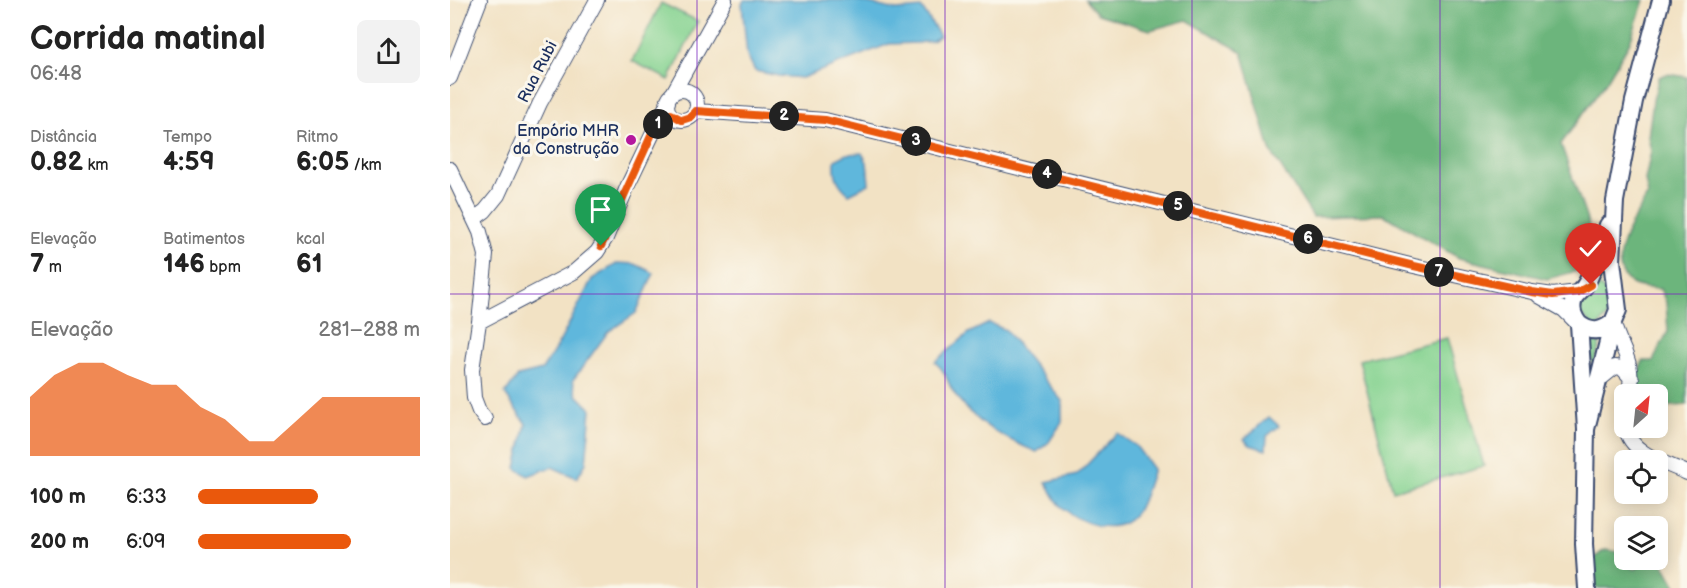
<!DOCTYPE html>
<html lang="pt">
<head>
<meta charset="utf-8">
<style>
	:root { --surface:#fff; --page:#f2f2f2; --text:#222; --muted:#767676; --accent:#ea580c }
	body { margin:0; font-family:"Balsamiq Sans",sans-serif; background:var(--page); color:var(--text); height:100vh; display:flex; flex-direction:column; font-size:22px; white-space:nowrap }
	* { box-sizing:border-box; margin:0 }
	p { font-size:20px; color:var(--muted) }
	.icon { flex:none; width:33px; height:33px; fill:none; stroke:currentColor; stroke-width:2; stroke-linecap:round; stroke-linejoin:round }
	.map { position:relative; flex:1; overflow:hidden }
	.drawer { display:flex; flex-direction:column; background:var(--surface); width:450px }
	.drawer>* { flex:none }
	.needle { width:39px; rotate:27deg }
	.controls { position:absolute; left:1164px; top:384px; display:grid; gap:12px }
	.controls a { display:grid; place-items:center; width:54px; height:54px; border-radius:9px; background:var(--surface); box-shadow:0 3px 15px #0003; font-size:30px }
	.pin { position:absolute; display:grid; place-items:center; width:51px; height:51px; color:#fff; margin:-62px -26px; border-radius:50% 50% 50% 0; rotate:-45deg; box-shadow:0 0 6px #0007 }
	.pin .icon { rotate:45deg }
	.km { position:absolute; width:30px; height:30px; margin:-15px; border-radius:50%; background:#222; color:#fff; font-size:16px; line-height:30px; text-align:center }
	.round { display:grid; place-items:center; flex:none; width:63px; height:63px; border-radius:9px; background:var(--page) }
	.head { display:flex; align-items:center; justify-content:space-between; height:102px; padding:0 30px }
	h1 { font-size:33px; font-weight:600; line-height:45px }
	.figures { display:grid; grid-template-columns:repeat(3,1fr); gap:9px; height:102px; padding:6px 30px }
	.figures div { display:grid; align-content:center }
	.figures b { font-size:26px; font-weight:600 }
	.figures small { font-size:16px; font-weight:400 }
	.figures p { font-size:16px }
	.chart { height:168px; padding:12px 30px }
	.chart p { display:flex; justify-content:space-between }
	.chart svg { width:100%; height:108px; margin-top:6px; fill:var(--accent); opacity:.7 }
	ul { padding:0 30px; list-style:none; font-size:20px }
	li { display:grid; grid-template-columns:96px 72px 1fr; align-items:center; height:45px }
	li i { height:15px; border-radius:8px; background:var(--accent) }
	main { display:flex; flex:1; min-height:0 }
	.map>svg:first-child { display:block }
	.green { fill:#86d391; stroke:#508178; stroke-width:1.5 }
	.forest { fill:#6cb57b; stroke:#44726c; stroke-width:1.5 }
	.water { fill:#5fb7dc; stroke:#3d739d; stroke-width:1.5 }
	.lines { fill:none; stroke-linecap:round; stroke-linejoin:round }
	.minor-casing { stroke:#3b4a6d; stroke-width:16 }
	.major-casing { stroke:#3b4a6d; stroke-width:20 }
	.minor { stroke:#fff; stroke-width:14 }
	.major { stroke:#fff; stroke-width:16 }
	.route-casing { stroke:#fff; stroke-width:12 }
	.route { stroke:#ea580c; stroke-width:8 }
	.grid { fill:none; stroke:#7b2cbf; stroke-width:1.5; stroke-opacity:0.55 }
	.poi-dot { fill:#b5179e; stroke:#fbf7ec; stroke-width:2 }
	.labels { text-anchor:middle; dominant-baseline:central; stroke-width:6; stroke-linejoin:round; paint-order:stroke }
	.street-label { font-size:16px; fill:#1b2f5e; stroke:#fbf7ec }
	.poi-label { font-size:16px; fill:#1b2f5e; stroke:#fbf7ec; text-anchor:end }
</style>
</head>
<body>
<main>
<section class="drawer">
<div class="head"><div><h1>Corrida matinal</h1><p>06:48</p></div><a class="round"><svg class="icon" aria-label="share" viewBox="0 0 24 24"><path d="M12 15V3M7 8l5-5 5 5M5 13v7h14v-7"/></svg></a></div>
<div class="figures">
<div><p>Distância</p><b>0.82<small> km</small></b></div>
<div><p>Tempo</p><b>4:59</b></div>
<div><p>Ritmo</p><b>6:05<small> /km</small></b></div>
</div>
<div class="figures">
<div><p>Elevação</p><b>7<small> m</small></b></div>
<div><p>Batimentos</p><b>146<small> bpm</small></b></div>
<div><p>kcal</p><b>61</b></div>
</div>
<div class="chart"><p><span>Elevação</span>281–288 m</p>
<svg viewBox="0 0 160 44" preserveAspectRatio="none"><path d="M0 44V20L10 11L20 6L30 6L40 11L50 15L60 15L70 24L80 29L90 38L100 38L110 29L120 20L130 20L140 20L150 20L160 20V44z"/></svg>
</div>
<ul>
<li><b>100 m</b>6:33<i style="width:54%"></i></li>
<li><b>200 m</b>6:09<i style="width:69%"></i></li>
</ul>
</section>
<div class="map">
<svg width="1237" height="588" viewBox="0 0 1237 588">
	<rect width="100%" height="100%" fill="#fbf7ec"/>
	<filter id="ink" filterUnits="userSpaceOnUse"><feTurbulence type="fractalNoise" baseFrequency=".0167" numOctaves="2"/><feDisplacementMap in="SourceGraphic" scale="12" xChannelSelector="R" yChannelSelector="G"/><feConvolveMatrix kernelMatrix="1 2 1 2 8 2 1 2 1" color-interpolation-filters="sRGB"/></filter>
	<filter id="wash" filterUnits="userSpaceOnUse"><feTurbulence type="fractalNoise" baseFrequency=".008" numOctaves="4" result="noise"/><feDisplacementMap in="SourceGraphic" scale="24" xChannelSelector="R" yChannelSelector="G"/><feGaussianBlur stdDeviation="1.35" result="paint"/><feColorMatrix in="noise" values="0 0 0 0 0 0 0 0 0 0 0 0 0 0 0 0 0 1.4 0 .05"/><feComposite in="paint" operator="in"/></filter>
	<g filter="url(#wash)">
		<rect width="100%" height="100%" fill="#f2e2c4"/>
		<path class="green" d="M 211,3 L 248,21 L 219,80 L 182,61 Z
			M 1149,287 C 1160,291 1161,301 1161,312 L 1146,329 L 1130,314 L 1130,306 L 1136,290 Z
			M 997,338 L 1034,466 L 943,491 L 909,360 Z
			M 1138,339 L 1150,344 L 1144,364 L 1142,363 Z"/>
		<path class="forest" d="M 635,0 L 1194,0 L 1180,42 L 1156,82 L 1111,144 L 1139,226 L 1131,270 L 1097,279 L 1009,258 L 934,215 L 863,217 L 820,150 L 792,52 L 737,20 L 700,30 L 648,14 Z
			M 1217,74 L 1237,77 L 1237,405 L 1210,407 L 1208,406 L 1208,394 L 1188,394 L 1185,379 L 1193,361 L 1203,361 L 1218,331 L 1216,302 L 1210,289 C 1202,288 1189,288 1182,284 C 1151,263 1186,217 1198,194 L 1195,180 L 1201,151 L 1198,137 L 1203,100 L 1209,77 Z
			M 1155,550 L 1168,552 L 1183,569 L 1187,569 L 1189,564 L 1187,560 L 1208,559 L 1214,565 L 1227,588 L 1130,588 C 1135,573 1140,559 1155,550 Z"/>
		<path class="water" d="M 294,0 L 403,0 L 446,10 L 472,8 L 490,36 L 482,41 L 467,43 L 439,44 L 352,78 L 329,76 L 305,71 L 297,55 L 292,4 Z
			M 412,153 L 417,162 L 419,184 L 399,194 C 387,184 384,176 385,160 L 397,154 Z
			M 168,263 L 185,264 L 204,273 L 186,313 L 158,332 L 123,380 L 127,395 L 141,409 L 136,463 L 127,478 L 102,467 L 78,476 L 66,468 L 76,424 L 55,394 L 68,376 L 92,370 L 109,343 L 142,279 Z
			M 539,323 L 556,330 L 612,401 L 612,422 L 599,442 L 587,452 C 555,439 524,423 504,393 C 495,379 499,375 485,362 L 519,333 Z
			M 819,417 L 829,426 L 817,436 L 816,450 L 800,445 L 794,439 Z
			M 667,433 L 686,446 L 703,469 C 698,483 694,501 686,513 C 667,538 629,524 611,506 C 605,500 601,490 596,482 L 627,475 Z"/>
	</g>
	<g filter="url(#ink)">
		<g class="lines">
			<defs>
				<path id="minor" d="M 0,78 L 30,0
					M217 105a15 15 0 1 1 30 0a15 15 0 1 1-30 0Z
					M 223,93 L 275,0
					M 246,111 L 375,120 L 964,266 L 1082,292 L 1103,295 L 1128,292
					M 0,169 L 30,232 L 36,255 L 29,322 L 22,370 L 24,398 L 29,411 L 35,419
					M 24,219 L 35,211 L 48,195 L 90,103 L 147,0
					M 1089,296 L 1114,310 L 1127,323
					M 29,322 L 124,272 L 147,252 L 156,238 L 178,185 L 218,102
					M 1163,322 C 1172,353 1185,360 1179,394
					M 1149,380 L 1165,367 L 1172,368 L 1182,379
					M 1176,428 C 1180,454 1216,463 1237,473"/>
				<path id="major" d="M 1129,324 C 1141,333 1152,332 1163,322
					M 1136,429 L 1163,322 L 1168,310 L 1162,261 L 1165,201 L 1184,101 L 1211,0
					M 1137,588 L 1134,544 L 1136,429 L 1129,324 C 1124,317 1121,311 1123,302 C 1124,294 1129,293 1134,287 C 1143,275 1153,240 1158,225"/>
			</defs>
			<use href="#minor" class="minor-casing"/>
			<use href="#major" class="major-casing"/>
			<use href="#minor" class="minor"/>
			<use href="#major" class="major"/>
		</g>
	</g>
	<g class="lines" filter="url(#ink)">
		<defs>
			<path id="route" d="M 151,246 L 206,125 L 221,114 L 232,120 L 241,117 L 246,111 L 375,120 L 964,266 L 1082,292 L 1103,295 L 1128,292 L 1141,285"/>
		</defs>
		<use href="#route" class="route-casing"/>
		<use href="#route" class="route"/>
	</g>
	<path class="grid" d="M 247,0 L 247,588M 495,0 L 495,588M 742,0 L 742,588M 990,0 L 990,588M 0,294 L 1237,294"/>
	<circle class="poi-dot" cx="181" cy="140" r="6"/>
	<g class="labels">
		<g class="street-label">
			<text transform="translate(88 72) rotate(-63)">Rua Rubi</text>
		</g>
		<g class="poi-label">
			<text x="169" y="131">Empório MHR<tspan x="169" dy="18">da Construção</tspan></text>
		</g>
	</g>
</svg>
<div class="controls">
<a><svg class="needle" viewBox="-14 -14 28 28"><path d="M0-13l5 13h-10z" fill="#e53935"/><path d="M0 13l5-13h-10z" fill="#767676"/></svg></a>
<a><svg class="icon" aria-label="locate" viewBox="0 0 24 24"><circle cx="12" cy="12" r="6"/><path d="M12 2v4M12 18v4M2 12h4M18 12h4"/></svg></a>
<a><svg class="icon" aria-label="layers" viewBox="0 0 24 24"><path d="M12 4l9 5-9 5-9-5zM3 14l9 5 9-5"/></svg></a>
</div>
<div class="pin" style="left:151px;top:246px;background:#1e9e55"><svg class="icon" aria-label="arrive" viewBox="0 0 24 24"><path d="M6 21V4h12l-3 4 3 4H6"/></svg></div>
<div class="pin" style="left:1141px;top:285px;background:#d93025"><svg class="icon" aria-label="check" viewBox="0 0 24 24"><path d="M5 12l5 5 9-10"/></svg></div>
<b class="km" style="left:208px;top:124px">1</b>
<b class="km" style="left:334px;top:116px">2</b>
<b class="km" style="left:466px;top:141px">3</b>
<b class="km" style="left:597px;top:174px">4</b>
<b class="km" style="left:728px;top:206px">5</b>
<b class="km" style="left:858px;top:239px">6</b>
<b class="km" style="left:989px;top:272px">7</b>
</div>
</main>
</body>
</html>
